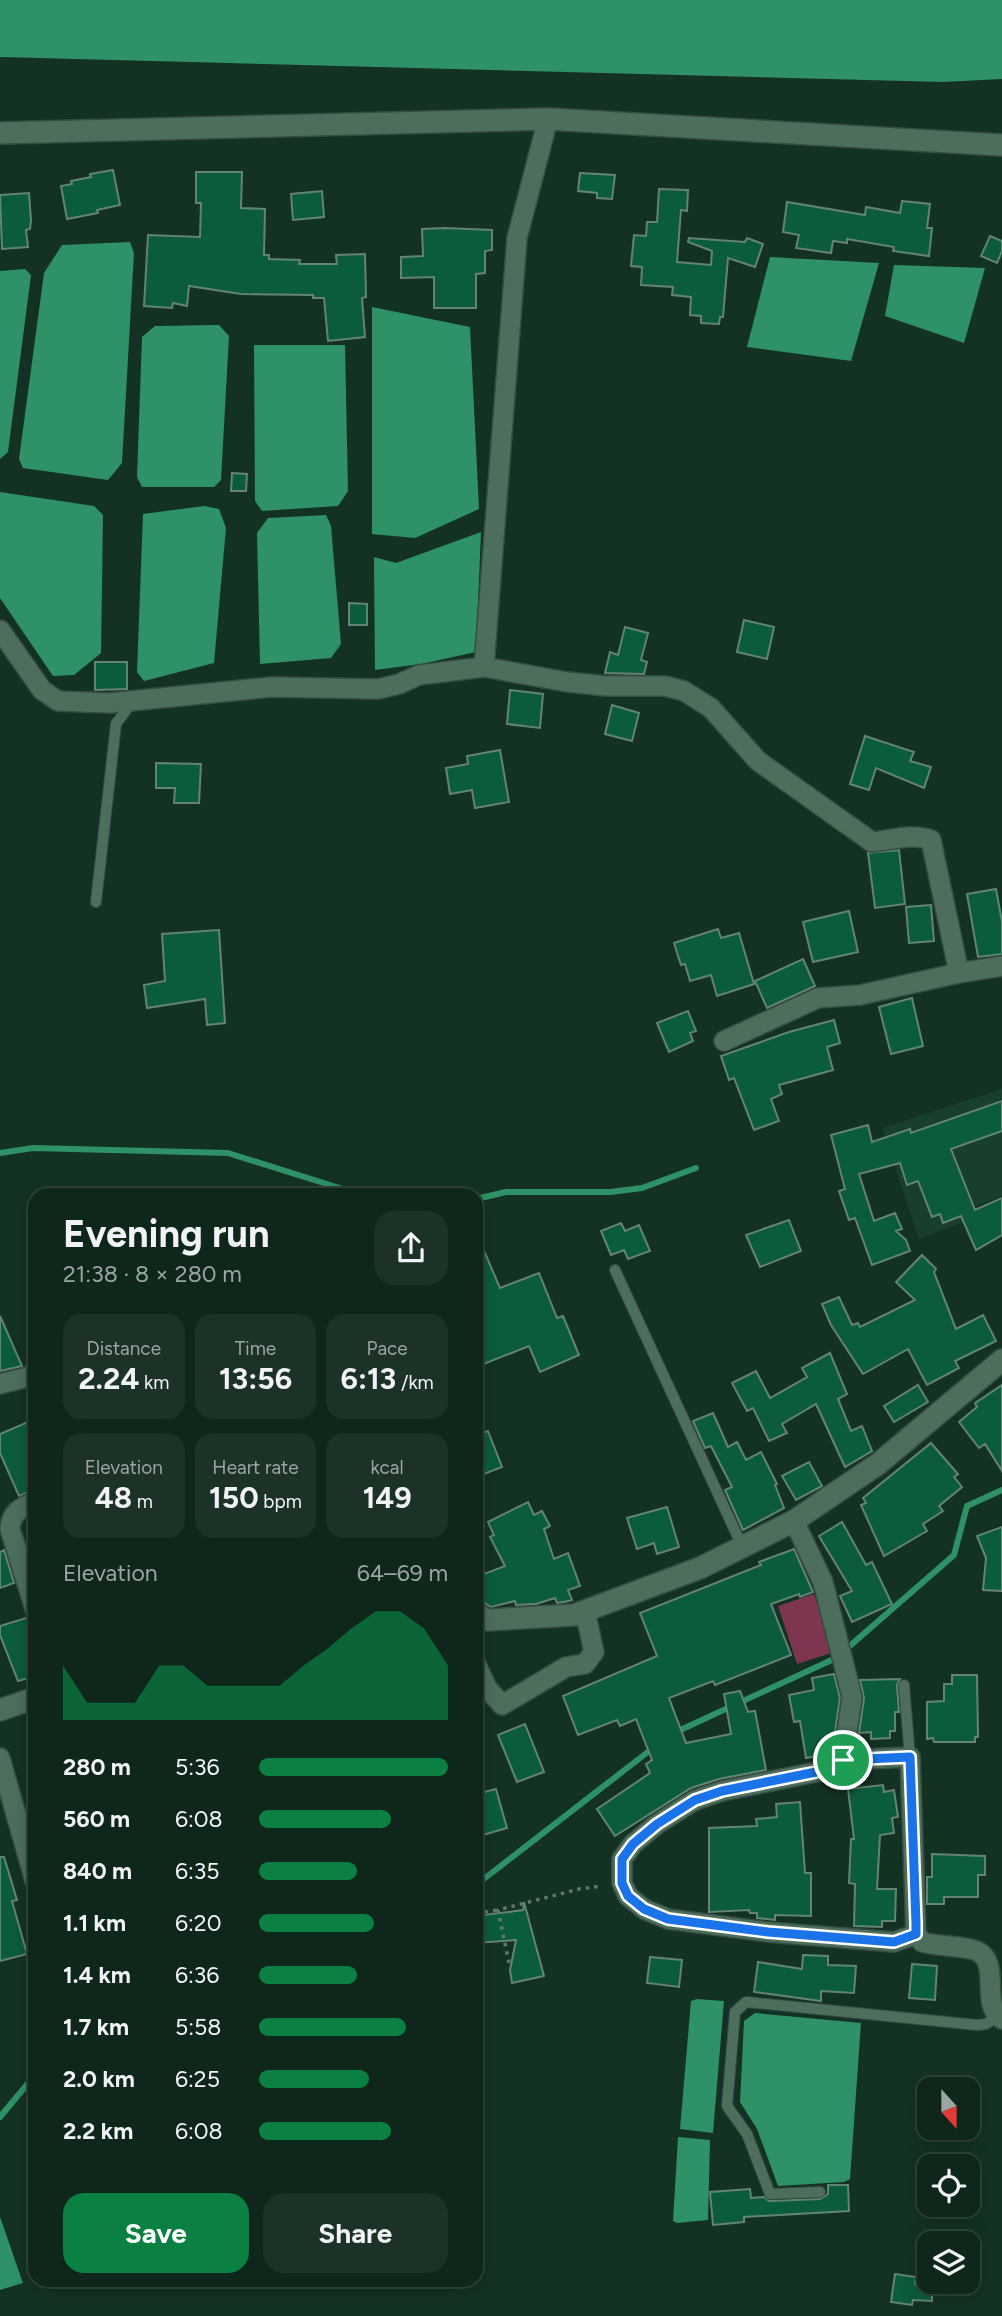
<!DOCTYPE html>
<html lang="en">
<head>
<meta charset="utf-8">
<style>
	:root { --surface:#0f261a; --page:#1d3227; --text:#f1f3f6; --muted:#9ba5a2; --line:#2f4339; --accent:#0b8043 }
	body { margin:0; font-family:Figtree,sans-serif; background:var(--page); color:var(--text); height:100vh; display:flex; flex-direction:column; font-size:26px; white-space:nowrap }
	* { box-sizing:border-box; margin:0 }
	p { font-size:23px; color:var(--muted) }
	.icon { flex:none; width:38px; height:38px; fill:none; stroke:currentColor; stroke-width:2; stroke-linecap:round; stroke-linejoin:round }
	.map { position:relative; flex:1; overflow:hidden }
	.side { position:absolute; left:28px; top:1188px; width:455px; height:1099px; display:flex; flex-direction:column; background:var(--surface); border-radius:21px; box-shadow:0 4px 18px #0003,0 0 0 2px var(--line) }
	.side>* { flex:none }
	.needle { width:46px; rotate:159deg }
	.fabs { position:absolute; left:917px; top:2077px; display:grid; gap:14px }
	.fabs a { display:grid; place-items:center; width:63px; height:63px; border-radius:14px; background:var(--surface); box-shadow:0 4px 18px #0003,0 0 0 2px var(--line); font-size:35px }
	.pin { position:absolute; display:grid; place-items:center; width:60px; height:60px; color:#fff; margin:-30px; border:4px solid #fff; border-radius:50%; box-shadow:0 2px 7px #0007 }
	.round { display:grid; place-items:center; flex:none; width:74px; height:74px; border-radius:21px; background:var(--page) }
	.headline { display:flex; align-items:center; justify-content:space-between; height:119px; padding:0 35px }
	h1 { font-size:38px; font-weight:700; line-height:52px }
	.metrics { display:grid; grid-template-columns:repeat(3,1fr); gap:10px; height:119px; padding:7px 35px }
	.metrics div { display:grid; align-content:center; border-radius:18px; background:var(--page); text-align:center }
	.metrics b { font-size:30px; font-weight:700 }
	.metrics small { font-size:19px; font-weight:400 }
	.metrics p { font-size:19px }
	.chart { height:196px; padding:14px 35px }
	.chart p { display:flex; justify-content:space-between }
	.chart svg { width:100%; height:126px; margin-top:7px; fill:var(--accent); opacity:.7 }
	.button { display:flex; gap:14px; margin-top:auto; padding:14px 35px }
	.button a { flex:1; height:80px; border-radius:21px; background:var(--accent); color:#fff; font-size:28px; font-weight:700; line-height:80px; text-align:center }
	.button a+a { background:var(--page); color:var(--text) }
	ul { padding:0 35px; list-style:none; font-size:23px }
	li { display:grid; grid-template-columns:112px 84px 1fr; align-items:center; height:52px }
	li i { height:18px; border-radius:9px; background:var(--accent) }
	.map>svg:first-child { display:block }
	.built { fill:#183f2d }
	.green { fill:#7d3550 }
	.water { fill:#2f9166 }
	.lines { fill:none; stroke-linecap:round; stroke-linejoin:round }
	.stream { stroke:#2f9166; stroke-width:6 }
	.building { fill:#0b5c3c; stroke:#648473; stroke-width:2 }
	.service-casing { stroke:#364e41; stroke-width:12 }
	.minor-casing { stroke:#364e41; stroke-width:22 }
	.tertiary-casing { stroke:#364e41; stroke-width:24 }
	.path { stroke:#5f786b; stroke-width:3.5; stroke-dasharray:3.5 5; stroke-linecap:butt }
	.service { stroke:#4e6e5c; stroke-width:10 }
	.minor { stroke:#4e6e5c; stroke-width:19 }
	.tertiary { stroke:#4e6e5c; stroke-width:21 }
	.route-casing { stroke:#fff; stroke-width:14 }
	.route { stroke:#1a73e8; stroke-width:9 }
</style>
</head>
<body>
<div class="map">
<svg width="1002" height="2316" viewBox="0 0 1002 2316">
	<rect width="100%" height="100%" fill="#143223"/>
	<path class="built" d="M 1002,1089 L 1002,1196 L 970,1208 L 974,1218 L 919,1239 L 882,1128 Z"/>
	<path class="green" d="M 814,1594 L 834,1652 L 797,1664 L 778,1606 Z"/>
	<path class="water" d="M 0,0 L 1002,0 L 1002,79 L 943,82 L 0,57 Z
		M 130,242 L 134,253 L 122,463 L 108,480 L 23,468 L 19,459 L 44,273 L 62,245 Z
		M 770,257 L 879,263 L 851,361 L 747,347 Z
		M 894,265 L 985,268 L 964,343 L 885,316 Z
		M 25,269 L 31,275 L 8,452 L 0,459 L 0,271 Z
		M 372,307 L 470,327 L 479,509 L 415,538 L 372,534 Z
		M 219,325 L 229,336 L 221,480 L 214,487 L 142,487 L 137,477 L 142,337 L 155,326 Z
		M 254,345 L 345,345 L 348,491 L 338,506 L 262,511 L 255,501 Z
		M 0,492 L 94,506 L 103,515 L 101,653 L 74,675 L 53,676 L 0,598 Z
		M 204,506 L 219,509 L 226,528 L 214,663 L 144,681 L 137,672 L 143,514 Z
		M 326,515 L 331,526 L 341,644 L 331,658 L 260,664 L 257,533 L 268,518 Z
		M 481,532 L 476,652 L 421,664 L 375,670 L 374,557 L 396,563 Z
		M 697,1999 L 724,2001 L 713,2133 L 680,2129 L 691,2001 Z
		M 755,2013 L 861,2023 L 850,2179 L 844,2182 L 778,2186 L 757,2129 L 740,2102 L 744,2021 Z
		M 678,2137 L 710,2140 L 708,2220 L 677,2223 L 673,2221 Z
		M 0,2217 L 23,2283 L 0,2290 Z"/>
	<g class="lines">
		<path class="stream" d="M 0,1153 L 33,1148 L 228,1153 L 362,1195
			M 476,1199 L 506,1192 L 610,1192 L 642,1188 L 696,1168
			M 676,1732 L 836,1658 L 954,1555 L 967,1506 L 1002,1490
			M 476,1885 L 653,1748
			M 0,2117 L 35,2075"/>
	</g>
	<path class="building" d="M 113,170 L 120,205 L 97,210 L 98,213 L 67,219 L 61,186 L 72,184 L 71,181 L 91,177 L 90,174 Z
		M 196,172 L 242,172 L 241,208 L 265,209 L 264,255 L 269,255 L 269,259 L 300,260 L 299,264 L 337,264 L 336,255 L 365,254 L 366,297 L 362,298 L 365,337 L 328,341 L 324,298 L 313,298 L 313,295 L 241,294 L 189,286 L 187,306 L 173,303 L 172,308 L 144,306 L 148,235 L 200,237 L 201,203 L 196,203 Z
		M 580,173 L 615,175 L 612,199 L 597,198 L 597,193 L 578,191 Z
		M 659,189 L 688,190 L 687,211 L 681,210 L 677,262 L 711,265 L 712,251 L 688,242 L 689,238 L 745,242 L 747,238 L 763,244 L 755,267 L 728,258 L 723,317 L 720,317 L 719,324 L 701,323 L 701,316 L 690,315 L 691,297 L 672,295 L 673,287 L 641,285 L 642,267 L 631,266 L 634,235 L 646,236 L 647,222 L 657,222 Z
		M 322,191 L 324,217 L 293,220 L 291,194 Z
		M 29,193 L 31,220 L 30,229 L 26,230 L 28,247 L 2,249 L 0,195 Z
		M 902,201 L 930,204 L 927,228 L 932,228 L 929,256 L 893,251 L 894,247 L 847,239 L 847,243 L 833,241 L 831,253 L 796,248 L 799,235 L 783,232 L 787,202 L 865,215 L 866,207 L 900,213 Z
		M 445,228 L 492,230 L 492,250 L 485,251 L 485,273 L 476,274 L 476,308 L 434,308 L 434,277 L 401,278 L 401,257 L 423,256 L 422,229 Z
		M 990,236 L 1002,241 L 1002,251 L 997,263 L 981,256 Z
		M 232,473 L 247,474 L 246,491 L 231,491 Z
		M 349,603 L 367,604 L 367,625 L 349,625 Z
		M 744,620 L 774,627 L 767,659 L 737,652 Z
		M 625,627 L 648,633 L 641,660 L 647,662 L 644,674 L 605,673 L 610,652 L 618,655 Z
		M 95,662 L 127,662 L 127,689 L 95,690 Z
		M 510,690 L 543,694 L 540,728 L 507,724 Z
		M 612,705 L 639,713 L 632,741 L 605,734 Z
		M 865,736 L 914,752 L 910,761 L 931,767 L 924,788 L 876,768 L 869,790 L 850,784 Z
		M 500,750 L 509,802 L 475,808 L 472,790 L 450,794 L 446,768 L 468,764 L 467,756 Z
		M 156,763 L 201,764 L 199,803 L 174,803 L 175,788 L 156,788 Z
		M 899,850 L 905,904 L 875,908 L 868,853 Z
		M 996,889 L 1002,922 L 1002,954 L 978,957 L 967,894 Z
		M 931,905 L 934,941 L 909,943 L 906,907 Z
		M 849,911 L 858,952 L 813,962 L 803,922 Z
		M 718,929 L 721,938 L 739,933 L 754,984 L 717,996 L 711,975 L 690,981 L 685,964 L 681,965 L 674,943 Z
		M 219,930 L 225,1023 L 207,1025 L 205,999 L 147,1008 L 144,985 L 165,981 L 162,934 Z
		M 803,959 L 815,986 L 767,1008 L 755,981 Z
		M 912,998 L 923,1046 L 891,1054 L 879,1007 Z
		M 688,1011 L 696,1031 L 690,1033 L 693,1041 L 669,1052 L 657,1023 Z
		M 834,1020 L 840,1043 L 827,1047 L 833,1070 L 779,1085 L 782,1094 L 771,1099 L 779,1121 L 754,1130 L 734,1078 L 729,1080 L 721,1056 L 789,1032 Z
		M 1002,1101 L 1002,1131 L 951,1149 L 975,1210 L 1002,1198 L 1002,1235 L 976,1250 L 961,1216 L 943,1223 L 940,1214 L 932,1217 L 918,1181 L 907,1185 L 900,1163 L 859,1174 L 874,1221 L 895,1213 L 902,1229 L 896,1231 L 906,1240 L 910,1251 L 872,1265 L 855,1218 L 849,1220 L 839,1191 L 845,1189 L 831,1135 L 868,1125 L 872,1142 L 910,1129 L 911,1133 Z
		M 789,1220 L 801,1251 L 760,1267 L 746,1235 Z
		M 621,1223 L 625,1231 L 639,1225 L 650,1251 L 628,1259 L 624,1250 L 611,1255 L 601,1231 Z
		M 476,1232 L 500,1288 L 539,1273 L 557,1318 L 563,1316 L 579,1355 L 540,1372 L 529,1346 L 476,1367 L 476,1336 L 483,1333 L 476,1317 Z
		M 922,1255 L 936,1269 L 934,1272 L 956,1329 L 983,1315 L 996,1341 L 955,1361 L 959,1368 L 927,1385 L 908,1349 L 863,1374 L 831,1325 L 822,1304 L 839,1297 L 852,1325 L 858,1323 L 860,1327 L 915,1300 L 896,1282 Z
		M 0,1316 L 22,1366 L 0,1371 Z
		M 830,1353 L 847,1394 L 838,1399 L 851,1431 L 862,1426 L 872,1451 L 845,1467 L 816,1404 L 782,1424 L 787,1433 L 769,1441 L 753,1408 L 747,1411 L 732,1383 L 756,1371 L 770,1398 L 807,1377 L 802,1368 Z
		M 918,1385 L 928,1402 L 894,1422 L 884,1406 Z
		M 1002,1385 L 1002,1471 L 985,1444 L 979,1448 L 959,1422 L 977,1407 L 975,1403 Z
		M 713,1413 L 728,1447 L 737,1442 L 746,1460 L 761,1452 L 777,1484 L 775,1485 L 784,1508 L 743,1530 L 725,1490 L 732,1487 L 711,1446 L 705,1448 L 693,1421 Z
		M 35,1419 L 35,1489 L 19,1496 L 0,1453 L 0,1434 Z
		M 488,1431 L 502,1467 L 476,1477 L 476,1435 Z
		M 931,1443 L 958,1474 L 954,1477 L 962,1487 L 939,1506 L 943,1511 L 923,1524 L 927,1531 L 884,1556 L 861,1505 L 866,1503 L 863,1498 Z
		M 809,1462 L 822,1486 L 796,1500 L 782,1476 Z
		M 528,1502 L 534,1515 L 542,1511 L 550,1526 L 544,1529 L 554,1559 L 568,1553 L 580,1586 L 568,1590 L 572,1600 L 564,1602 L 557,1603 L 555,1598 L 536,1604 L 516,1605 L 515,1601 L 491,1607 L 483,1602 L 476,1577 L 505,1566 L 490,1537 L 494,1535 L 488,1522 Z
		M 667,1507 L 679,1547 L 657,1554 L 654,1543 L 637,1549 L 627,1518 Z
		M 842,1522 L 866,1565 L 872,1562 L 892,1604 L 852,1622 L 840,1596 L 852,1591 L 819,1536 Z
		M 1002,1527 L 1002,1591 L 983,1590 L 986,1558 L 977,1536 Z
		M 794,1549 L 813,1592 L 800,1597 L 799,1594 L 771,1604 L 791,1655 L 715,1685 L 713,1681 L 669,1698 L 686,1743 L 731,1734 L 724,1694 L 740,1691 L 748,1712 L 755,1711 L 766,1770 L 719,1779 L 691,1788 L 615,1836 L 597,1809 L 650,1773 L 646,1764 L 652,1760 L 636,1719 L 620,1726 L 617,1720 L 578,1735 L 563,1696 L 657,1656 L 640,1613 L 761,1565 L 759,1562 Z
		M 4,1550 L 14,1583 L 0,1588 L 0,1552 Z
		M 26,1618 L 35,1621 L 35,1663 L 28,1665 L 32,1677 L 18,1681 L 0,1635 L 0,1626 Z
		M 834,1674 L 840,1698 L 832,1753 L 806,1758 L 800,1721 L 794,1722 L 789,1695 L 814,1690 L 812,1678 Z
		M 952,1675 L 977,1675 L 978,1737 L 975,1737 L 975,1742 L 934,1742 L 933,1738 L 927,1739 L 927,1702 L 944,1701 L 944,1684 L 952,1684 Z
		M 900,1679 L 897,1685 L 899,1712 L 895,1712 L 895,1731 L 890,1731 L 890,1738 L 871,1739 L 871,1732 L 859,1733 L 864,1698 L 860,1680 Z
		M 525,1724 L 544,1772 L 517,1782 L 498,1735 Z
		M 883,1785 L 884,1792 L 894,1790 L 898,1817 L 892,1818 L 894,1833 L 880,1835 L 877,1889 L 896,1889 L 895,1921 L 882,1921 L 882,1927 L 854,1926 L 855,1884 L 849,1883 L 851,1839 L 854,1839 L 848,1789 Z
		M 496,1789 L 507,1828 L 476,1837 L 476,1794 Z
		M 800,1802 L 805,1873 L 811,1873 L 811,1916 L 775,1915 L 775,1920 L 757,1918 L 757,1913 L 750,1913 L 749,1910 L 709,1912 L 709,1828 L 757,1826 L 756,1819 L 777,1817 L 776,1804 Z
		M 932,1854 L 985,1856 L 985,1875 L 978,1875 L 978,1897 L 944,1897 L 944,1904 L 927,1904 L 927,1877 L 932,1877 Z
		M 0,1857 L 4,1857 L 17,1900 L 12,1901 L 27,1954 L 0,1961 Z
		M 524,1902 L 544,1976 L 512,1983 L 510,1970 L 516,1940 L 476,1943 L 476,1916 L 523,1910 Z
		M 803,1955 L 828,1956 L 828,1965 L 856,1966 L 854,1993 L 821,1991 L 821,2001 L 754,1992 L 758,1962 L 802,1969 Z
		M 650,1957 L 682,1960 L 679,1987 L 647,1983 Z
		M 912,1964 L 937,1966 L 935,2000 L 909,1998 Z
		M 828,2185 L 848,2185 L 849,2211 L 744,2217 L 744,2222 L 713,2225 L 710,2192 L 750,2189 L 751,2198 L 764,2197 L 769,2201 L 820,2199 L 828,2194 Z
		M 895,2274 L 916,2277 L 915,2284 L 932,2285 L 932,2301 L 913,2300 L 912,2305 L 891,2302 Z"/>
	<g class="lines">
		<defs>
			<path id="service" d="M 96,902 L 116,724 L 133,701
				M 615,1270 L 742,1546
				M 904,1685 L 910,1757
				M 820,2192 L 770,2194 L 747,2134 L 727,2106 L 735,2012 L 746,2002 L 977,2025 L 986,2024 L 998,2016"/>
			<path id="minor" d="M 0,630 L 42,690 L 58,701 L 110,703 L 272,687 L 378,689 L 399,684 L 419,675 L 484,667 L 567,682 L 606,686 L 665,686 L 684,691 L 711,708 L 758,761 L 872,842 C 893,840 912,833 931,840 L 959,973 L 1002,966
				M 484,667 L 517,238 L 548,119
				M 724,1041 L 818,998 L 860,995 L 959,973
				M 0,1384 L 35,1375
				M 35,1501 C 21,1508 11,1512 10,1529 L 35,1609
				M 794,1521 L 823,1582 L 852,1697 L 843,1760 L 910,1757 L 916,1934 L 922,1942 C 938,1947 963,1945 977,1951 C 1002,1963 979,2004 1002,2019
				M 476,1664 L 487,1688 L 502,1705 L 566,1667 L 585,1664 L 594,1652 L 585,1611
				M 0,1758 L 35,1881
				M 843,1760 L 831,1769 L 722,1791 L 695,1800 L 657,1824 L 633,1844 L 622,1859 L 622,1883 L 628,1896 L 644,1909 L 668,1919 L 768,1932 L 894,1942 L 916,1934"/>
			<path id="tertiary" d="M 0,133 L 548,119 L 1002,145
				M 476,1613 L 488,1620 L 574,1615 L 700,1568 L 794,1521 L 878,1464 L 1002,1360
				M 0,1710 L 35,1698"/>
		</defs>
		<use href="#service" class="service-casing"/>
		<use href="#minor" class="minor-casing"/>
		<use href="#tertiary" class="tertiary-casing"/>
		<path class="path" d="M 476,1913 L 498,1910
			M 509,1963 L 498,1910 L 579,1889 L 602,1886"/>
		<use href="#service" class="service"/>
		<use href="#minor" class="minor"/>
		<use href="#tertiary" class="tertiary"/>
	</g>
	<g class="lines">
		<defs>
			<path id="route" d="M 910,1757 L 916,1923 L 916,1934 L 894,1942 L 768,1932 L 668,1919 L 644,1909 L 628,1896 L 622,1883 L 622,1859 L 633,1844 L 657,1824 L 695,1800 L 722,1791 L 831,1769 L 843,1760 Z"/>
		</defs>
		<use href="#route" class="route-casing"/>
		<use href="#route" class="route"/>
	</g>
</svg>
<div class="fabs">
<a><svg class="needle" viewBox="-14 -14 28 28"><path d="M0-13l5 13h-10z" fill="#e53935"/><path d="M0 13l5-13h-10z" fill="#9ba5a2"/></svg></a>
<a><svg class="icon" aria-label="locate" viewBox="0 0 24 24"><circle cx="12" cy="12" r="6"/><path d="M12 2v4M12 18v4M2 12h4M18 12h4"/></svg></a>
<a><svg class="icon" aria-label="layers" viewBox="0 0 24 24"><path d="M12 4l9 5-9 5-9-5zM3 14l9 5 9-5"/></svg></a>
</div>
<div class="pin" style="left:843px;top:1760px;background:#1e9e55"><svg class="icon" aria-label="arrive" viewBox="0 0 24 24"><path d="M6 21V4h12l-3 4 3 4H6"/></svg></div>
<section class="side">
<div class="headline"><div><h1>Evening run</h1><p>21:38 · 8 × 280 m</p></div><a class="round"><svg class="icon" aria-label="share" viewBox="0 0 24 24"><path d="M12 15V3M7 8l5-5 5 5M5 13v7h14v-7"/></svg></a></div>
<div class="metrics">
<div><p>Distance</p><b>2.24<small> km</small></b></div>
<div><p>Time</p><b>13:56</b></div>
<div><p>Pace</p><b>6:13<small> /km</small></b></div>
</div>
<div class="metrics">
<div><p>Elevation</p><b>48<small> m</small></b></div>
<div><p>Heart rate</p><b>150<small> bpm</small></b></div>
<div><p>kcal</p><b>149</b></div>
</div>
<div class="chart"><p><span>Elevation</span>64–69 m</p>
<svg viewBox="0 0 160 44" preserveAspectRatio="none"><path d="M0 44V25L10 38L20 38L30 38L40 25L50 25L60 32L70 32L80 32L90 32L100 25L110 19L120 12L130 6L140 6L150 12L160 25V44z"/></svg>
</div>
<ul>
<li><b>280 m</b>5:36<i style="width:100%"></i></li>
<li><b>560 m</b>6:08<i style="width:70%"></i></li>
<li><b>840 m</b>6:35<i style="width:52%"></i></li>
<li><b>1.1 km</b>6:20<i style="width:61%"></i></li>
<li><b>1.4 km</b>6:36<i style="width:52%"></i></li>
<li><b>1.7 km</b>5:58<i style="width:78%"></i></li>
<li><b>2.0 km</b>6:25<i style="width:58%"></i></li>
<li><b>2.2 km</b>6:08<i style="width:70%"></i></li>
</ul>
<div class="button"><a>Save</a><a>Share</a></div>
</section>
</div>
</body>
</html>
